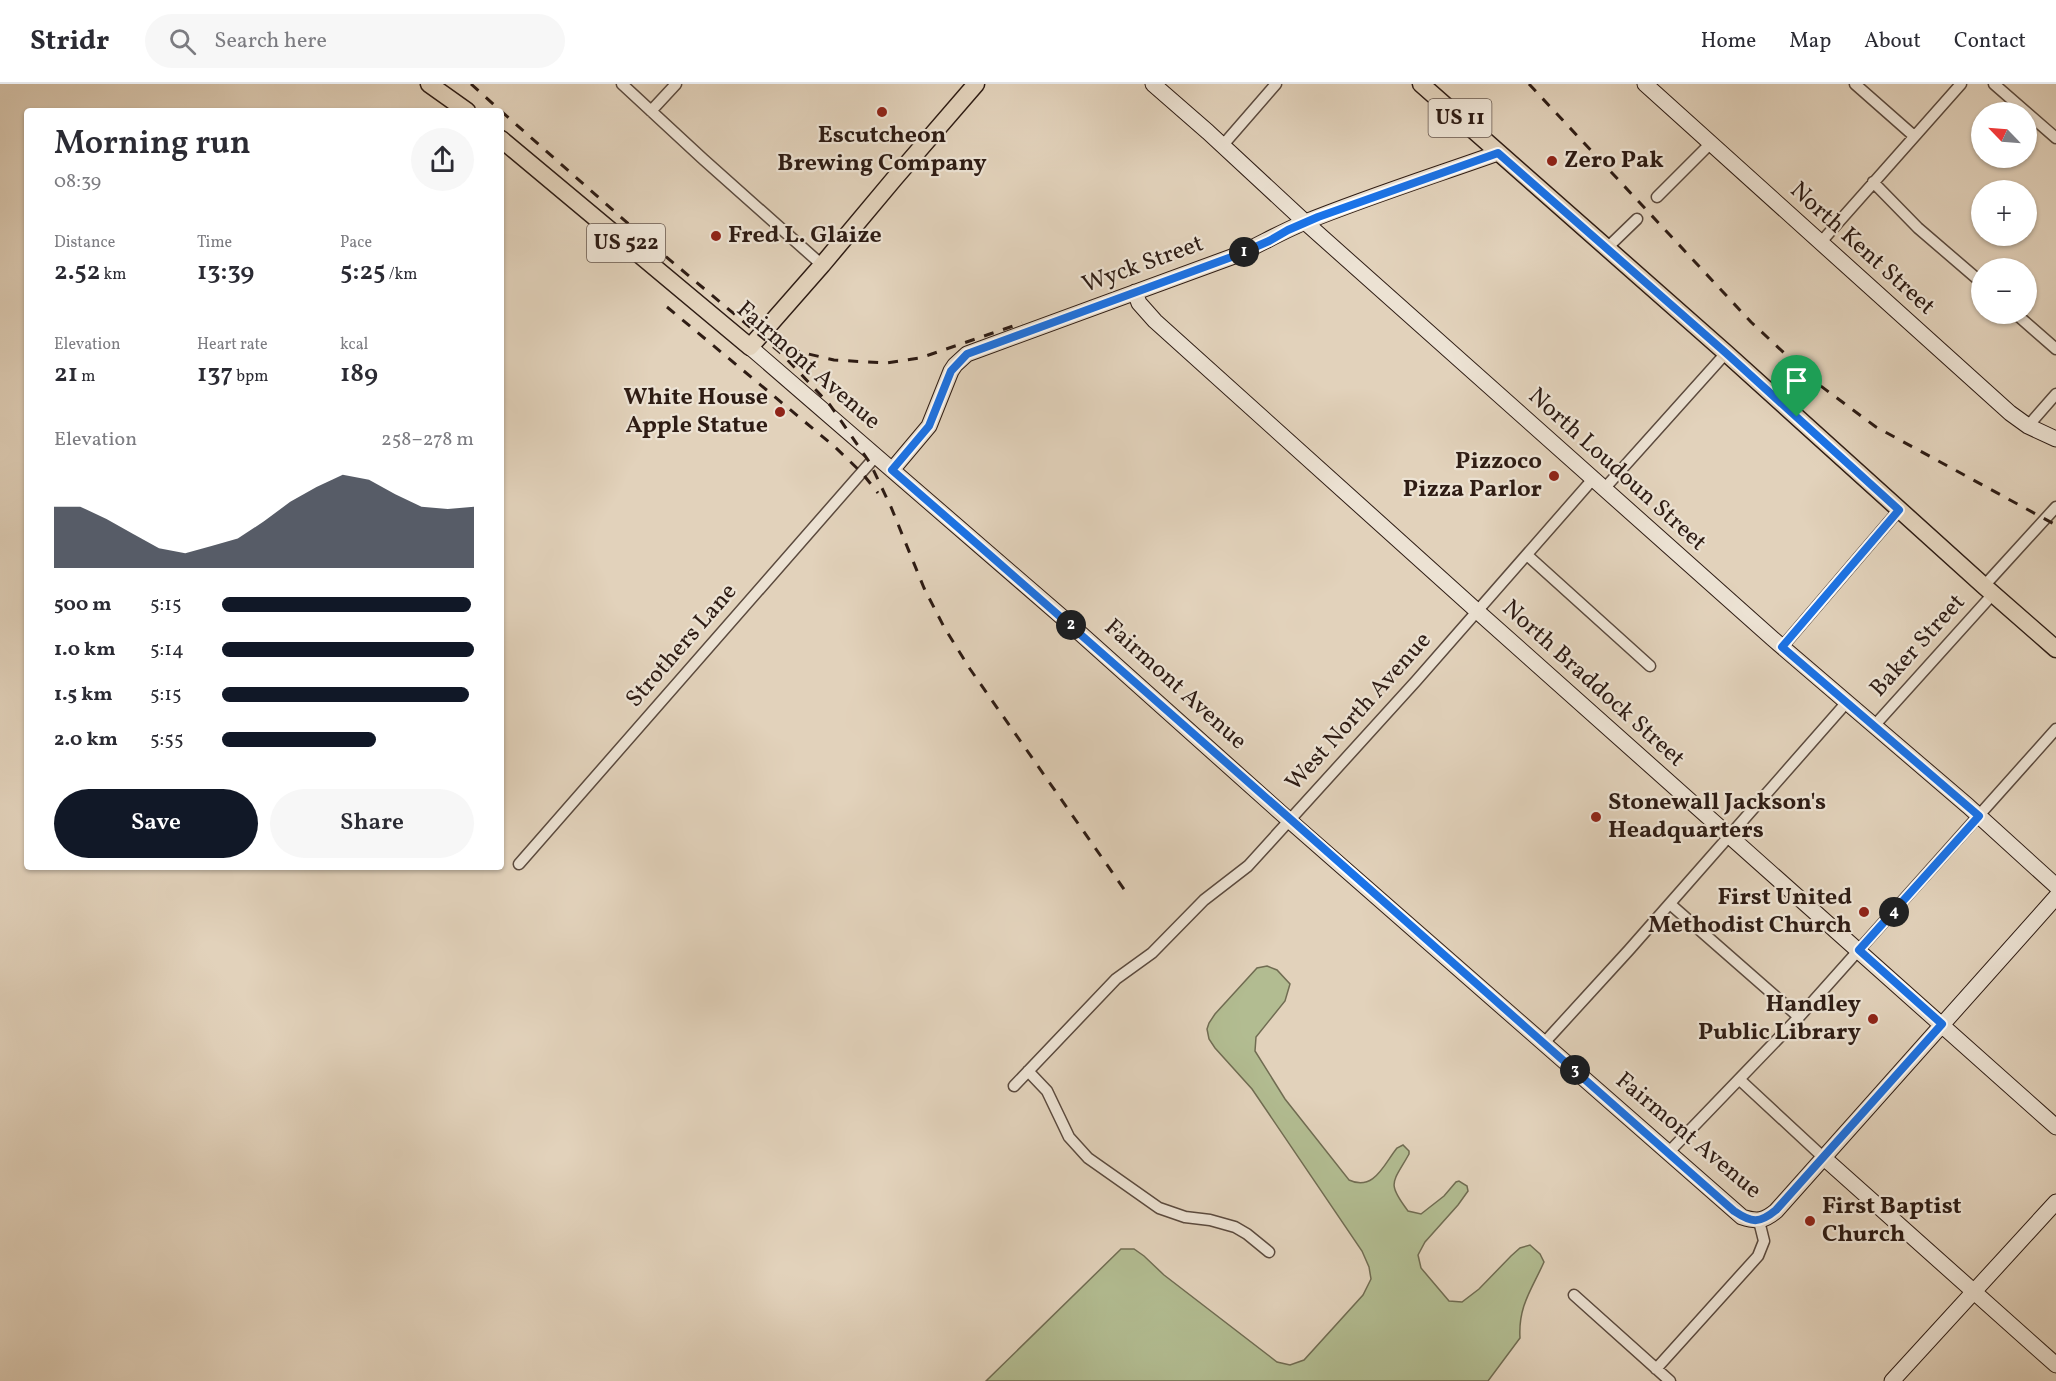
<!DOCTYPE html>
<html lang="en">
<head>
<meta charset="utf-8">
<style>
	:root { --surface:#fff; --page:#f7f7f7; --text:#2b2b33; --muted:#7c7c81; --line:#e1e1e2; --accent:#111827 }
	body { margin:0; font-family:Vollkorn,serif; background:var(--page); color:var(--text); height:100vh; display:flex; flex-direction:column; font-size:22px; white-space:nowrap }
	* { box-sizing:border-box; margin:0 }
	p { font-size:20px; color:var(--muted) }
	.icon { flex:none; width:33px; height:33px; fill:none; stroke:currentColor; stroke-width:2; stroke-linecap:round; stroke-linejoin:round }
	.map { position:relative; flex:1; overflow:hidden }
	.details { position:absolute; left:24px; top:24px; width:480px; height:762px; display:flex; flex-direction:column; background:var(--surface); border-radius:6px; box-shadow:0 2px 4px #0004 }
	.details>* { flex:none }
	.needle { width:39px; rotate:295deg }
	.fabs { position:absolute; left:1971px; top:18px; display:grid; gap:12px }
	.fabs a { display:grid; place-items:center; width:66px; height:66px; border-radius:50%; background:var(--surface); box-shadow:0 2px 4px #0004; font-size:30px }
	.pin { position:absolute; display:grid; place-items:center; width:51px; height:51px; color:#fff; margin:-62px -26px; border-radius:50% 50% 50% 0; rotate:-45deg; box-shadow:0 0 6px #0007 }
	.pin .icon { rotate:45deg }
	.km { position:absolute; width:30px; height:30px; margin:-15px; border-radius:50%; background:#222; color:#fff; font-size:16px; line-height:30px; text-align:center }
	.round { display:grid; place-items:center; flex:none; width:63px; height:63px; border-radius:32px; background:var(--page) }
	.overview { display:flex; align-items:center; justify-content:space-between; height:102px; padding:0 30px }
	h1 { font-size:33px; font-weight:600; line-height:45px }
	.figures { display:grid; grid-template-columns:repeat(3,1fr); gap:9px; height:102px; padding:6px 30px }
	.figures div { display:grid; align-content:center }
	.figures b { font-size:26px; font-weight:600 }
	.figures small { font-size:16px; font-weight:400 }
	.figures p { font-size:16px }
	.chart { height:168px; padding:12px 30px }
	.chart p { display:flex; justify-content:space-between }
	.chart svg { width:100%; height:108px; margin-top:6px; fill:var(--accent); opacity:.7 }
	.action { display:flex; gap:12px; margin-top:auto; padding:12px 30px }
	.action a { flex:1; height:69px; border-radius:36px; background:var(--accent); color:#fff; font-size:24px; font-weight:600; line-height:69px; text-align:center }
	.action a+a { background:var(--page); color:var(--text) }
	ul { padding:0 30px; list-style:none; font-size:20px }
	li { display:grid; grid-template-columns:96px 72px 1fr; align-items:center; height:45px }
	li i { height:15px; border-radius:8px; background:var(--accent) }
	header { display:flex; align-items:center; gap:36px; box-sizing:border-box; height:84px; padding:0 30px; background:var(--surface); border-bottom:2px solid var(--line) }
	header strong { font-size:28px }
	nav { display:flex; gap:33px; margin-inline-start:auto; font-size:21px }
	.search { width:420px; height:54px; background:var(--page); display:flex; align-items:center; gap:15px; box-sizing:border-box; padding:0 21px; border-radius:33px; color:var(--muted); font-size:22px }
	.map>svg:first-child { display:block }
	.green { fill:#b2bc91; stroke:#706c52; stroke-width:1.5 }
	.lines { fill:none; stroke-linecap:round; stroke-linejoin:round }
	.street-casing { stroke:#5b4a3e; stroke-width:13 }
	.secondary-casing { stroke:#2e1c14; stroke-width:17 }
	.primary-casing { stroke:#2e1c14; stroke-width:19 }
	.street { stroke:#ece2d3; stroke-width:10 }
	.secondary { stroke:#ece2d3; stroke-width:15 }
	.primary { stroke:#e2d2bb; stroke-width:16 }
	.rail { stroke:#2e1c14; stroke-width:3; stroke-dasharray:10 10; stroke-linecap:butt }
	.route-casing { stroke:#fff; stroke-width:12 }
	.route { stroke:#1a73e8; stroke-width:8 }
	.poi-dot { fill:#8f2418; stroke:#ece2d3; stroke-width:2 }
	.labels { text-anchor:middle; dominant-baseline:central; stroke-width:4.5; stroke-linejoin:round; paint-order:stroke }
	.shield { fill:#ece2d3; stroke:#67574d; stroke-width:1.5 }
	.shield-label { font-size:22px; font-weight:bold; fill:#2e1c14 }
	.poi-label { font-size:24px; font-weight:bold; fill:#2e1c14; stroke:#ece2d3; text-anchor:start }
	.street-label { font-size:24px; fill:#2e1c14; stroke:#ece2d3 }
</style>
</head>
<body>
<header>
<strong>Stridr</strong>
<div class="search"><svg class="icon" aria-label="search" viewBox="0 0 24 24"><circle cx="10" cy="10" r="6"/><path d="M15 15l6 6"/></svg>Search here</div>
<nav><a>Home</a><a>Map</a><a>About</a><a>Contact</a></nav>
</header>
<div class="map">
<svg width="2056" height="1297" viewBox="0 0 2056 1297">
	<rect width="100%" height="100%" fill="#e2d2bb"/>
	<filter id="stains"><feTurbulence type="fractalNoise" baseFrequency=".00333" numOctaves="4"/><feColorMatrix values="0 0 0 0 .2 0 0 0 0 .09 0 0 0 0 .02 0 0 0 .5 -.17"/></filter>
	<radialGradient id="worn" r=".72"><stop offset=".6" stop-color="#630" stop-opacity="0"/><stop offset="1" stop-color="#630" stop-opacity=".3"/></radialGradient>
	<path class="green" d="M 1267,882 L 1277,886 L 1290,900 L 1285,917 L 1256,953 L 1255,967 L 1285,1015 L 1349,1096 C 1374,1108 1384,1080 1397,1064 L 1403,1061 L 1409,1067 L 1409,1070 C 1393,1099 1386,1098 1408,1127 L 1421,1130 L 1444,1112 L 1456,1098 L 1459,1097 L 1467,1102 L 1468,1107 L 1458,1121 L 1425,1158 L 1418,1171 L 1421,1184 L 1449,1217 L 1462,1218 L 1479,1205 L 1511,1172 L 1520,1164 L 1530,1161 L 1540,1170 L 1544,1178 C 1532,1205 1518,1222 1520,1254 L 1488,1297 L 986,1297 L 1121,1165 L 1134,1165 L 1144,1172 L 1164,1191 L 1277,1278 L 1290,1281 L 1304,1276 L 1363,1211 L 1371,1195 L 1369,1183 L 1362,1167 L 1252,1005 L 1215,964 L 1209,955 L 1207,945 L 1209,939 L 1215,930 L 1257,884 Z"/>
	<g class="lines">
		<defs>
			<path id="street" d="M 622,0 L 703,75 L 822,181
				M 1855,0 L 1914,52
				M 1994,0 L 2056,54
				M 651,27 L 676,0
				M 1223,61 L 1276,0
				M 1873,98 L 1918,144 L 1982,199
				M 1657,113 L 1710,60
				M 1821,158 L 1961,0
				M 1607,164 L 1637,135
				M 2016,230 L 2056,265
				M 2028,342 L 2056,310
				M 1604,405 L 1726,269
				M 1527,471 L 1650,582
				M 1984,502 L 2056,423
				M 1782,563 L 1899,426
				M 1874,642 L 1993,510
				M 519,780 L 876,372
				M 1670,820 L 1799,933
				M 1544,959 L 1629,866 L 1847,618
				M 1028,987 L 1047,1007 L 1069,1053 L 1088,1074 L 1159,1124 L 1185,1133 L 1210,1136 L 1235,1143 L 1247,1150 L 1269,1168
				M 1740,996 L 1823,1073
				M 1014,1002 L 1116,895 L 1152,869 L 1204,816 L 1248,782 L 1416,597 L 1593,395
				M 1668,1069 L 1799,933 L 2056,645
				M 1574,1211 L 1670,1297
				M 1656,1285 L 1758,1172 L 1764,1157 L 1759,1137"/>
			<path id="secondary" d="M 1153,0 L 1208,48 L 1305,138 L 1773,555 L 1968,722 L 2056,802
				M 1645,0 L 2010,329 L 2028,342 L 2056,355
				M 1135,208 L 1139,219 L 1155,237 L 1477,527 L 2056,1043
				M 750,263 L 1062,533 L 1290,737 L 1742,1133 C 1757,1138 1764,1137 1776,1127 L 2056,813
				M 892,386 L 929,342 L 951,287 L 955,281 L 967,270 L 1237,171 C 1259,161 1281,148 1303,139 C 1367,113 1433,92 1498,69
				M 1823,1073 L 2056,1281
				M 1892,1297 L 2056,1118"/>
			<path id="primary" d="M 429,0 L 467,27
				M 1421,0 L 1726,269 L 1984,502 L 2056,565
				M 501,55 L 750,263 L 822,181 L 894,95 L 976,0"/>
		</defs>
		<use href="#street" class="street-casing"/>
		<use href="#secondary" class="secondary-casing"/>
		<use href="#primary" class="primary-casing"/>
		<use href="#street" class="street"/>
		<use href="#secondary" class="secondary"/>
		<use href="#primary" class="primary"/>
		<path class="rail" d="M 471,0 L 501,27
			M 1529,0 L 1751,238 L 1814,297 L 1876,343 L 2056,441
			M 501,27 L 658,166 L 782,270 L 830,321 L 870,379 L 891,423 L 924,504 L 944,543 L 970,585 L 1126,808
			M 667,223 L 835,363 L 862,389 L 878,409
			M 772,255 L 800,268 L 834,276 L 886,279 L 920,274 L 1022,239"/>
	</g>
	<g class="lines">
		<defs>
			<path id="route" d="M 1498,69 L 1726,269 L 1899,426 L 1782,563 L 1979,732 L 1859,866 L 1942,940 L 1776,1126 C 1759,1140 1752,1139 1734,1127 C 1453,880 1175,631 892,386 L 929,342 L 951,287 L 967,270 L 1237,171 L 1269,157 L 1288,146 L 1318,133 Z"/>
		</defs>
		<use href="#route" class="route-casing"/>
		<use href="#route" class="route"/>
	</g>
	<g class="poi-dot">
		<circle cx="882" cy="28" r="6"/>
		<circle cx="1552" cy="77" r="6"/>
		<circle cx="716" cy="152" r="6"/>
		<circle cx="780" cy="328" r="6"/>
		<circle cx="1554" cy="392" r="6"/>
		<circle cx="1596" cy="733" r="6"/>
		<circle cx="1864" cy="828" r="6"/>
		<circle cx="1873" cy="935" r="6"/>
		<circle cx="1810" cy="1137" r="6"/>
	</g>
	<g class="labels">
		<g class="shield">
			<rect x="1428.5" y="15" width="63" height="38" rx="4.5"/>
			<rect x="587" y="140" width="78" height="38" rx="4.5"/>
		</g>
		<g class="shield-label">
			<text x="1460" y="34">US 11</text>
			<text x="626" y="159">US 522</text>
		</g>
		<g class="poi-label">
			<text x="882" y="52" text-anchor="middle">Escutcheon<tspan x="882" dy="28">Brewing Company</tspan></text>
			<text x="1564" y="77">Zero Pak</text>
			<text x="728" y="152">Fred L. Glaize</text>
			<text x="768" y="314" text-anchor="end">White House<tspan x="768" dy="28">Apple Statue</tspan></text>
			<text x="1542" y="378" text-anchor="end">Pizzoco<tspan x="1542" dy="28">Pizza Parlor</tspan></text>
			<text x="1608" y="719">Stonewall Jackson's<tspan x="1608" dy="28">Headquarters</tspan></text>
			<text x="1852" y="814" text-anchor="end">First United<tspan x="1852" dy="28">Methodist Church</tspan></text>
			<text x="1861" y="921" text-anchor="end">Handley<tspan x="1861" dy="28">Public Library</tspan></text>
			<text x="1822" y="1123">First Baptist<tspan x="1822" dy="28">Church</tspan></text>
		</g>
		<g class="street-label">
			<text transform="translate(1862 165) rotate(42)">North Kent Street</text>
			<text transform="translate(1143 181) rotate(-20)">Wyck Street</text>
			<text transform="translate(808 282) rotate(41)">Fairmont Avenue</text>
			<text transform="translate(1617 386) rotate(42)">North Loudoun Street</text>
			<text transform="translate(682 562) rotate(-49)">Strothers Lane</text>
			<text transform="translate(1918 562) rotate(-48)">Baker Street</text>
			<text transform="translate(1593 600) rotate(42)">North Braddock Street</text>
			<text transform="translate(1175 601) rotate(42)">Fairmont Avenue</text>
			<text transform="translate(1359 628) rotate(-48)">West North Avenue</text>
			<text transform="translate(1688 1052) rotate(40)">Fairmont Avenue</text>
		</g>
	</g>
	<rect width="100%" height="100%" filter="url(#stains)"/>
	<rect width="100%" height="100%" fill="url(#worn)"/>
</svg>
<div class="fabs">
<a><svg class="needle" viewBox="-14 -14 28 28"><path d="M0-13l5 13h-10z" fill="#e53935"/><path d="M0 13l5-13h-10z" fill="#7c7c81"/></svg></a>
<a>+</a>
<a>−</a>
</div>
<div class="pin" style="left:1797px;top:333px;background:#1e9e55"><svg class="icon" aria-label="arrive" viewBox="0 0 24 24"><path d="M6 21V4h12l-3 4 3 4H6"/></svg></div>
<b class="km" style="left:1244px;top:168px">1</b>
<b class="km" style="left:1071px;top:541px">2</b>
<b class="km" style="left:1575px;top:986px">3</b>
<b class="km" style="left:1894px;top:828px">4</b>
<section class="details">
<div class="overview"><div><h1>Morning run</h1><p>08:39</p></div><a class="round"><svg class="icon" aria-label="share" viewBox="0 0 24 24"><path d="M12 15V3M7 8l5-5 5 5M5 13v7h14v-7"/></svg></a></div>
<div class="figures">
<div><p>Distance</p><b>2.52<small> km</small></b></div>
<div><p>Time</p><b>13:39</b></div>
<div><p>Pace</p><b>5:25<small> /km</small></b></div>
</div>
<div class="figures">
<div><p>Elevation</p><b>21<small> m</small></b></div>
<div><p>Heart rate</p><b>137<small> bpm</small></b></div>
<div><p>kcal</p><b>189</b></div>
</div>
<div class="chart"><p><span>Elevation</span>258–278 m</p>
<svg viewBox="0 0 160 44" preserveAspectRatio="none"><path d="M0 44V19L10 19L20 24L30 30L40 36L50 38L60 35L70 32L80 25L90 17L100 11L110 6L120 8L130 14L140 19L150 20L160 19V44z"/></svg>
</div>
<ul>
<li><b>500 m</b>5:15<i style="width:99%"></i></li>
<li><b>1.0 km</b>5:14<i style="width:100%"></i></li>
<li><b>1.5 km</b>5:15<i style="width:98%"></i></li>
<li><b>2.0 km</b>5:55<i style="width:61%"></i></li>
</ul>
<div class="action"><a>Save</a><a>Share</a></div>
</section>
</div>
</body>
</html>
